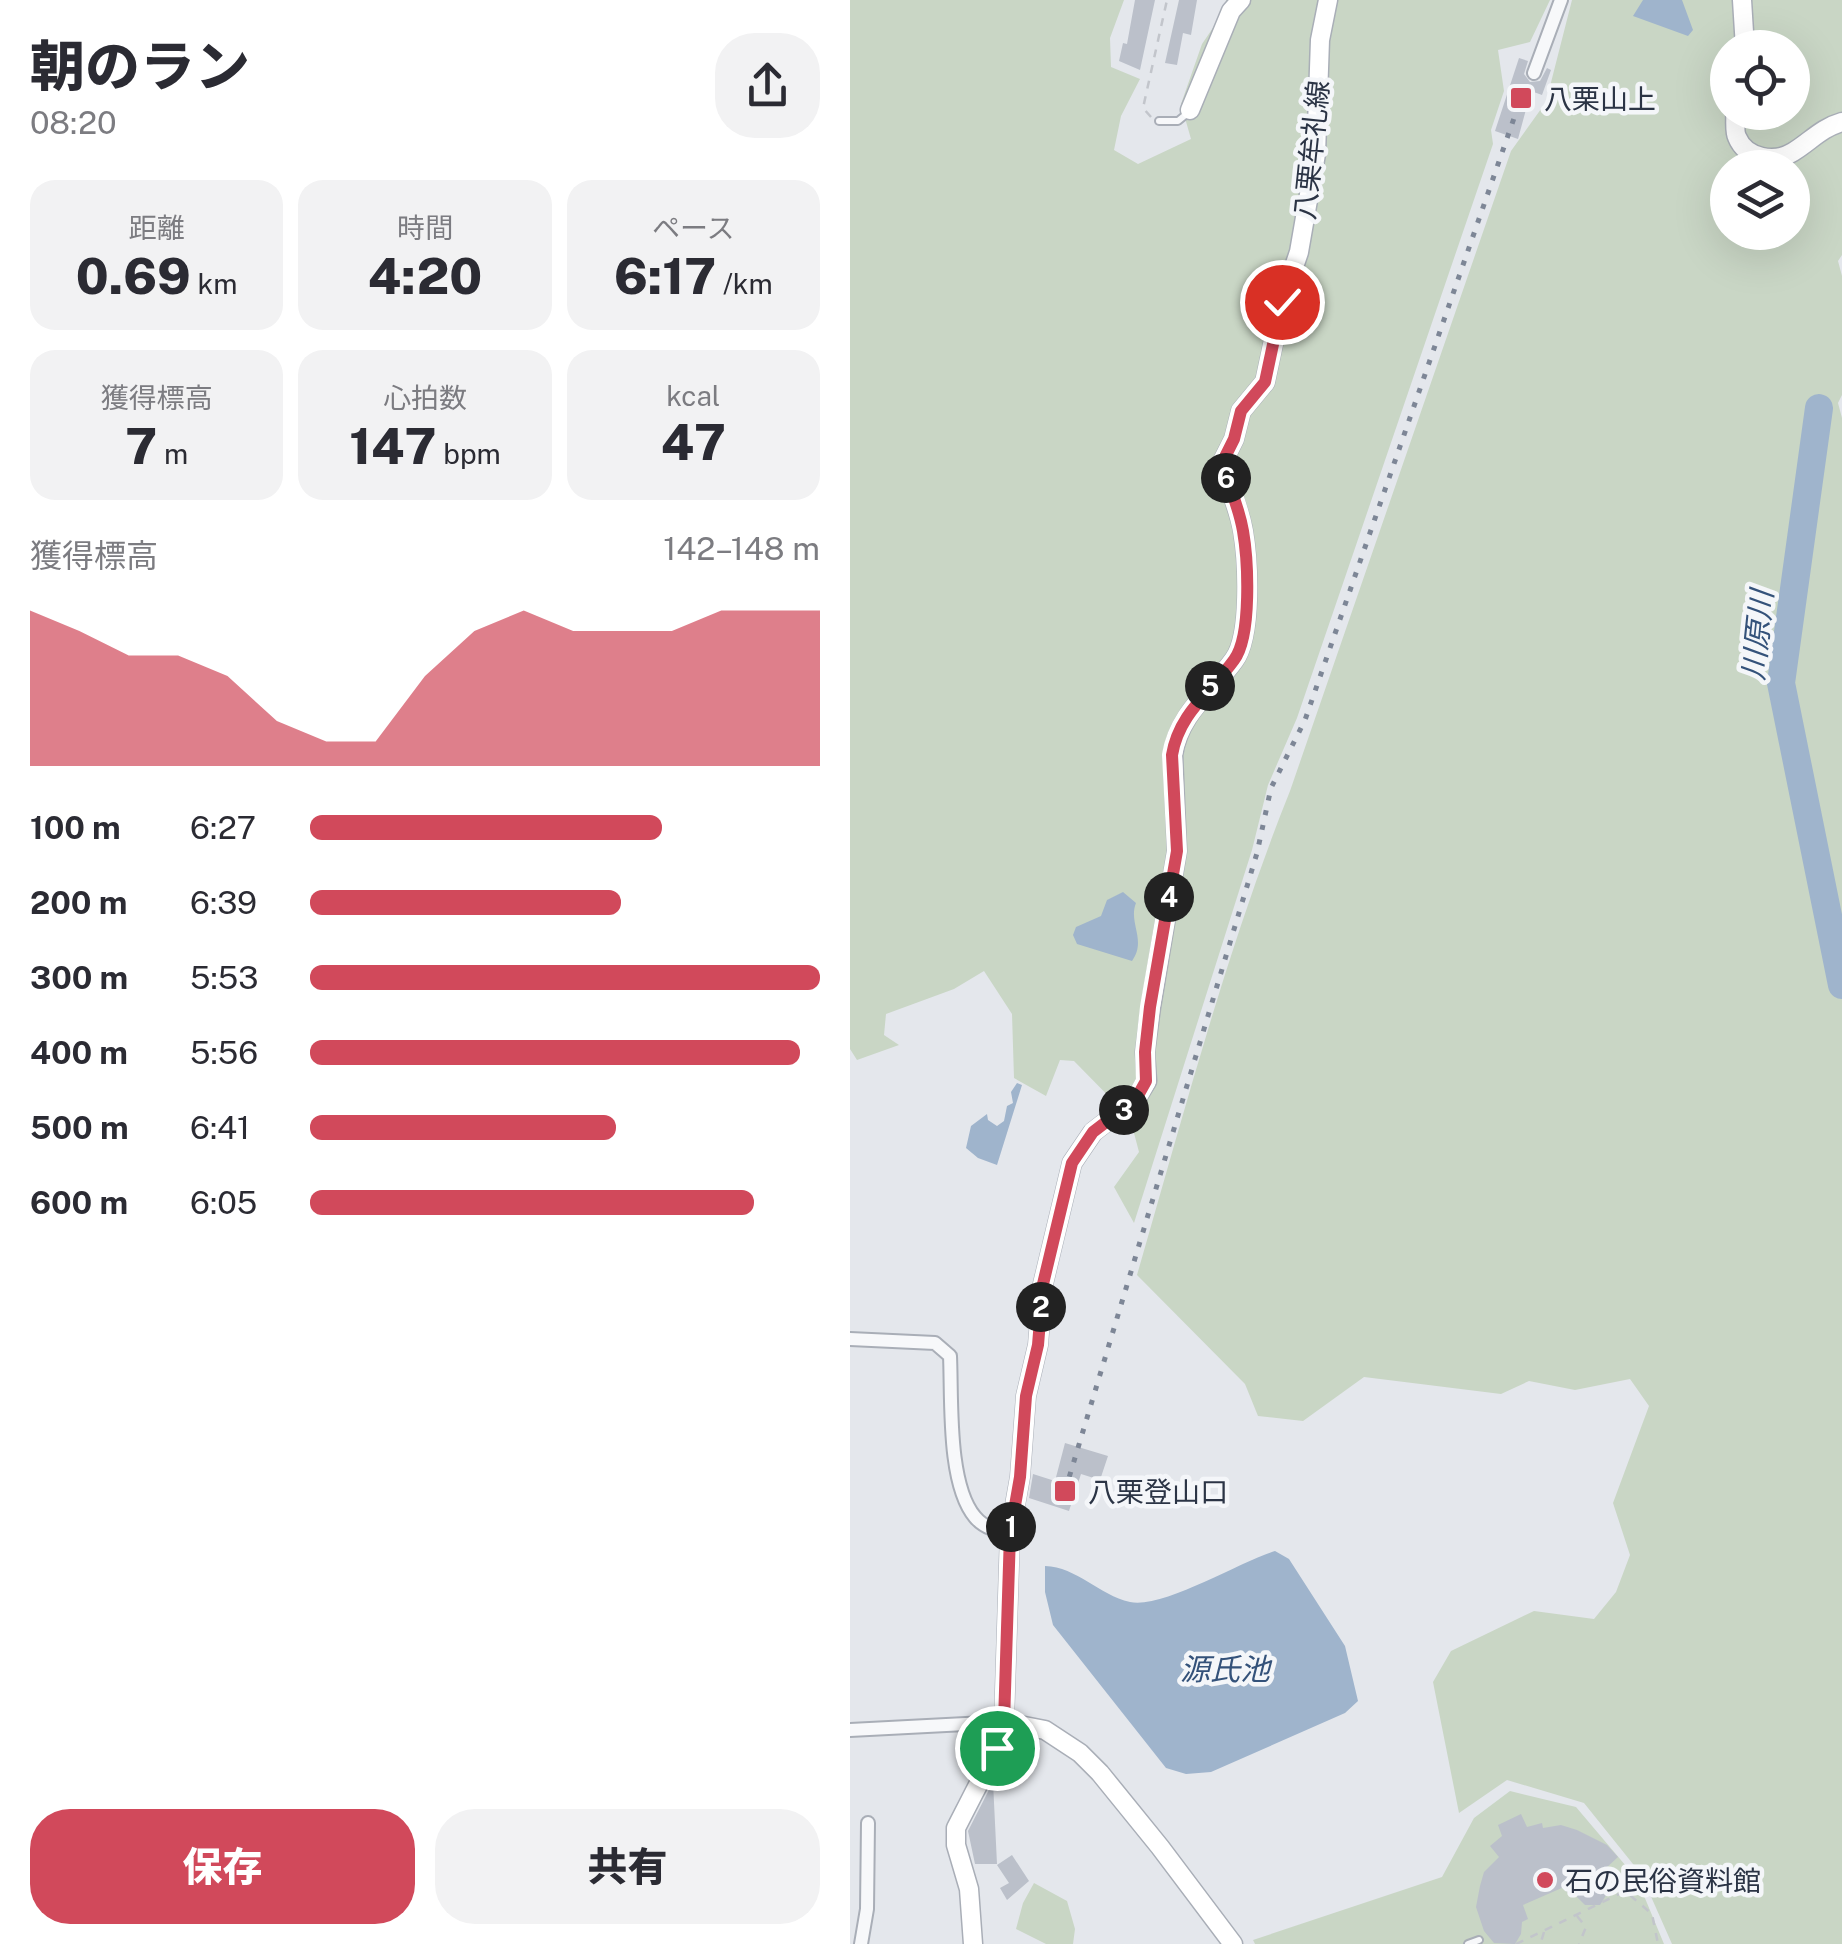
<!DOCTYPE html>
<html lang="ja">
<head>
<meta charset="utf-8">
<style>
	:root { --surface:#fff; --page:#f2f2f3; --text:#2b2b33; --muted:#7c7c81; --accent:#d1495b }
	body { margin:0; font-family:"Public Sans","Noto Sans JP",sans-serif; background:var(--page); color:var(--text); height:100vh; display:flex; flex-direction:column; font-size:38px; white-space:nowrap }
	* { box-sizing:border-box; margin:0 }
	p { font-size:32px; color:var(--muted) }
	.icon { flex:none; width:55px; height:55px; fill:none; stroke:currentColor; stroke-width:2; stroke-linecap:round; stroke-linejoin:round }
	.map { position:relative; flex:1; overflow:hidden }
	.details { display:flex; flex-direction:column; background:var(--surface); width:850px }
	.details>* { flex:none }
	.controls { position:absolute; left:860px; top:30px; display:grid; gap:20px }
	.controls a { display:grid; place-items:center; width:100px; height:100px; border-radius:50%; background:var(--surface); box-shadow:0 10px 40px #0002; font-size:50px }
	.pin { position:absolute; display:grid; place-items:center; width:85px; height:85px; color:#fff; margin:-42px; border:5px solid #fff; border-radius:50%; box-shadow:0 2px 10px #0007 }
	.km { position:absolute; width:50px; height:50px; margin:-25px; border-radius:50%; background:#222; color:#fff; font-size:28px; line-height:50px; text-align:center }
	.round { display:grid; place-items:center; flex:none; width:105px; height:105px; border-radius:40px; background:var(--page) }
	.headline { display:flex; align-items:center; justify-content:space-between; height:170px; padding:0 30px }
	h1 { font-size:55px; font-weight:800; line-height:75px }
	.metrics { display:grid; grid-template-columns:repeat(3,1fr); gap:15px; height:170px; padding:10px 30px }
	.metrics div { display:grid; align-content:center; border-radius:25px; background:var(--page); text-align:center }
	.metrics b { font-size:50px; font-weight:800 }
	.metrics small { font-size:28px; font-weight:400 }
	.metrics p { font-size:28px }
	.chart { height:280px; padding:20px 30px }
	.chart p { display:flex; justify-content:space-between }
	.chart svg { width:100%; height:180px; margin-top:10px; fill:var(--accent); opacity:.7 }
	.primary-button { display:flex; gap:20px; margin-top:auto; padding:20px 30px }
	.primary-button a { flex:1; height:115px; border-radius:40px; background:var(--accent); color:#fff; font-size:40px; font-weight:800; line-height:115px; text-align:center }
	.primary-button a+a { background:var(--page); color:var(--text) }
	ul { padding:0 30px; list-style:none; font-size:32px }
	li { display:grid; grid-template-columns:160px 120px 1fr; align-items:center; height:75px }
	li i { height:25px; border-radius:12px; background:var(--accent) }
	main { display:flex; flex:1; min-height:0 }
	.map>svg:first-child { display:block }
	.green { fill:#c9d6c5; fill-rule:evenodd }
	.water { fill:#9fb4cc }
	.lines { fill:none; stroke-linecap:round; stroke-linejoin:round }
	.river { stroke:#9fb4cc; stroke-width:28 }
	.building { fill:#bbc0ca }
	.lane-casing { stroke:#a9aeb7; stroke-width:10 }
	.street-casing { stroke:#a9aeb7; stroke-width:16 }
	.secondary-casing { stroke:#a9aeb7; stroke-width:21 }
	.path { stroke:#c2c5cb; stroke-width:2.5; stroke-dasharray:8 8; stroke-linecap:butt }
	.lane { stroke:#f7f8fa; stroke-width:6 }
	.street { stroke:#f7f8fa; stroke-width:12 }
	.secondary { stroke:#fff; stroke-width:18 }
	.rail { stroke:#7d8696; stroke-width:5; stroke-dasharray:5 10; stroke-linecap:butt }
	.route-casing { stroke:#fff; stroke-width:20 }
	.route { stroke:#d1495b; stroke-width:12 }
	.poi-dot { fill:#d1495b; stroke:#f4f6f9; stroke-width:4 }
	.labels { text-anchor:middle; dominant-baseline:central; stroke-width:9; stroke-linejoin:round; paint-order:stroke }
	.poi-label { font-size:28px; fill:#2b3445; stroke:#f4f6f9; text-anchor:start }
	.street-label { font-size:28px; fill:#2b3445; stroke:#f4f6f9 }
	.water-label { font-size:30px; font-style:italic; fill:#34527a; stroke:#f4f6f9 }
</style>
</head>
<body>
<main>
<section class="details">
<div class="headline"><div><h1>朝のラン</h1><p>08:20</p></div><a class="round"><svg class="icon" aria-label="share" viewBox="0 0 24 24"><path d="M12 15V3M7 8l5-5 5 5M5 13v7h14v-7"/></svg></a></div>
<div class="metrics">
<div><p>距離</p><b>0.69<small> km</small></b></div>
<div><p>時間</p><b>4:20</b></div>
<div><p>ペース</p><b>6:17<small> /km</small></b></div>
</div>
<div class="metrics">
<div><p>獲得標高</p><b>7<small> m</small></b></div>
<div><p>心拍数</p><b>147<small> bpm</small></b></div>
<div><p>kcal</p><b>47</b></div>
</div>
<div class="chart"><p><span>獲得標高</span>142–148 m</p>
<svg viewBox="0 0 160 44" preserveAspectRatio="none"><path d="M0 44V6L10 11L20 17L30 17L40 22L50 33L60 38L70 38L80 22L90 11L100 6L110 11L120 11L130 11L140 6L150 6L160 6V44z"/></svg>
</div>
<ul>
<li><b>100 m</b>6:27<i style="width:69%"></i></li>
<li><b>200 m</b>6:39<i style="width:61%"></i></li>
<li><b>300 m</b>5:53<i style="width:100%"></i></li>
<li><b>400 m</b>5:56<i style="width:96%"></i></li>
<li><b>500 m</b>6:41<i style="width:60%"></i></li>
<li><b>600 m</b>6:05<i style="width:87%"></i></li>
</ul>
<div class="primary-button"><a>保存</a><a>共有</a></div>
</section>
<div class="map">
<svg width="992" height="1944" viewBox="0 0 992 1944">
	<rect width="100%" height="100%" fill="#e4e7ec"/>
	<path class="green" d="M 0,0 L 274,0 L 260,38 L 261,67 L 290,79 L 271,116 L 264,150 L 288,164 L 341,139 L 331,104 L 352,44 L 375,10 L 376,0 L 700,0 L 680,42 L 648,50 L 654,91 L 641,130 L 643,144 L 447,718 L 418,785 L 402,850 L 284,1223 L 264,1187 L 289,1152 L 280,1118 L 224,1061 L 210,1060 L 196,1096 L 164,1078 L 162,1014 L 134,971 L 104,989 L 36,1014 L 34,1035 L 49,1045 L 7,1060 L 0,1049 Z
		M 722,0 L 992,0 L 992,255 L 988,261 L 992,276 L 992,395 L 988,403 L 992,418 L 992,1944 L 822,1944 L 791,1874 L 734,1803 L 657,1780 L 609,1813 L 583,1682 L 601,1651 L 684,1611 L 744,1619 L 766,1592 L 780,1555 L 763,1503 L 799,1406 L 780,1379 L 725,1390 L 679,1381 L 651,1394 L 514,1377 L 453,1421 L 408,1416 L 395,1384 L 287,1275 C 334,1113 377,948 440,791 L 661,151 L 696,102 ZM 878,48 L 942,48 L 942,112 L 878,112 ZM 878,168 L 942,168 L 942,232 L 878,232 Z
		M 660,1791 L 726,1807 L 787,1879 L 814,1944 L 405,1944 L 403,1940 L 592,1877 L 624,1818 Z
		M 184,1883 L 217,1901 L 225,1929 L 223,1944 L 196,1944 L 166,1929 L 173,1903 Z"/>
	<path class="water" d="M 793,0 L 832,0 L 843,30 L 838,36 L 783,16 Z
		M 273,892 L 286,903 C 278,923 297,940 282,961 L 227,944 L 223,935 L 226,927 L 251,916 L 257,900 Z
		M 167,1083 L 172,1085 L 147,1165 L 128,1158 L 116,1148 L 121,1126 L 137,1114 L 138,1120 L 147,1126 L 154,1121 L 157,1106 L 163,1103 L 161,1092 Z
		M 425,1551 L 439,1559 L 495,1646 L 508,1701 L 495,1713 L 361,1772 L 336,1774 L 316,1768 L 203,1625 L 195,1592 L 195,1566 C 227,1567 249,1595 280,1602 C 313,1609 389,1562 425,1551 Z"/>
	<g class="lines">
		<path class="river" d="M 969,408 L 931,683 L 992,985"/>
	</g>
	<path class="building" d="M 285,0 L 305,0 L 290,70 L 269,61 L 273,43 L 277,44 Z
		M 329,0 L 347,0 L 341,35 L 333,33 L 327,65 L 315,63 Z
		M 669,58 L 678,61 L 674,74 L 680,82 L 690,81 L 697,68 L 701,70 L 692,95 L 681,91 L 668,139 L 645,131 Z
		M 215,1443 L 258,1456 L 250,1480 L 231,1474 L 219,1511 L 179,1498 L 183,1474 L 205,1481 Z
		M 143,1782 L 147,1864 L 125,1864 L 118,1831 Z
		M 671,1814 L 677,1827 L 692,1823 L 693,1828 L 711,1825 L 727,1830 L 757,1845 L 768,1857 L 755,1869 L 760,1889 L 750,1905 L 735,1905 L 725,1895 L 720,1897 L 714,1887 L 673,1905 L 678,1919 L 672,1922 L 671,1934 L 665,1944 L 644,1943 L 634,1931 L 626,1907 L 630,1886 L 634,1872 L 649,1857 L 640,1846 L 652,1836 L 648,1825 Z
		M 162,1855 L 179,1881 L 157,1900 L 150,1888 L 159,1883 L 147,1865 Z"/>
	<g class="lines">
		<defs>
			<path id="lane" d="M 309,121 L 328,121 L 339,112
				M 618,1944 L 629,1940"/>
			<path id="street" d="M 684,73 L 711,0
				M 0,1339 L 85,1343 L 100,1356 C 102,1398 97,1484 125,1517 C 134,1528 147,1531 160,1533
				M 0,1730 L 154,1722
				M 11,1944 L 17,1909 L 18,1823"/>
			<path id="secondary" d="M 892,0 L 895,48
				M 340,110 L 381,11 L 391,0
				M 885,112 C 886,119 884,131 887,137 C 896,159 925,163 943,152 C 961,141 971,128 992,122
				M 154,1722 L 195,1730 L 230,1753 L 250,1773 L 310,1847 L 383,1944
				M 123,1944 L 119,1889 L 106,1845 L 106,1828 L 147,1748 L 154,1722 L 160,1533 L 170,1477 L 176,1396 L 188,1345 L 193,1284 L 222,1163 L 243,1132 L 286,1099 L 297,1081 L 295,1052 L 301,1007 L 327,851 L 323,755 C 329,713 361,692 384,660 C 402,635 398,561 393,531 C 389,508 379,486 371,465 L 384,439 L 391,411 L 415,382 L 432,302 L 449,252 L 466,154 L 470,40 L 478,0"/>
		</defs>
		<use href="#lane" class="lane-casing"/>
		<use href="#street" class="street-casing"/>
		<use href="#secondary" class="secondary-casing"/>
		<path class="path" d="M 301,117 L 293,108 L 317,0
			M 727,1916 L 736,1927 L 729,1944
			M 694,1932 L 691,1942 L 694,1944
			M 666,1944 L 775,1891 L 802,1914 L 808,1944"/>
		<use href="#lane" class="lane"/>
		<use href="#street" class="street"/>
		<use href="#secondary" class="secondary"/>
		<path class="rail" d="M 215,1491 L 407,853 L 421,788 L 455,720 L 671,98"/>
	</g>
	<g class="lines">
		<defs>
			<path id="route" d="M 147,1748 L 154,1722 L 160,1534 L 170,1477 L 176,1396 L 188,1345 L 193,1284 L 222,1163 L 243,1132 L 286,1099 L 296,1081 L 295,1052 L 300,1007 L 327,851 L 322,755 C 329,713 361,692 384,660 C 402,636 398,560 393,531 C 389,508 380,486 371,465 L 384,439 L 391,411 L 415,382 L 432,302"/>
		</defs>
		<use href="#route" class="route-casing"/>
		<use href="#route" class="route"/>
	</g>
	<g class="poi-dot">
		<rect x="659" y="86" width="24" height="24" rx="5"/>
		<rect x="203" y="1479" width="24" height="24" rx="5"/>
		<circle cx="695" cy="1880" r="10"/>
	</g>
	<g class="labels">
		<g class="poi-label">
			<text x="694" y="98">八栗山上</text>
			<text x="238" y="1491">八栗登山口</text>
			<text x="715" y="1880">石の民俗資料館</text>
		</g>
		<g class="street-label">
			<text transform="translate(461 150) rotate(-84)">八栗牟礼線</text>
		</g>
		<g class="water-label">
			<text transform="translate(907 635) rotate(-84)">川原川</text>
			<text x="375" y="1669">源氏池</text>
		</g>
	</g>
</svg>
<div class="controls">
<a><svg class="icon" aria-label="locate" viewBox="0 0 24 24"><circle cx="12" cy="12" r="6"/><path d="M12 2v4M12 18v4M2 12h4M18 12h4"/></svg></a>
<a><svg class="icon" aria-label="layers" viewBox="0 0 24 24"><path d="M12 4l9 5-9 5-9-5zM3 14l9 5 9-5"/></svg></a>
</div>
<div class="pin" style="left:147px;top:1748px;background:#1e9e55"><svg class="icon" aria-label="arrive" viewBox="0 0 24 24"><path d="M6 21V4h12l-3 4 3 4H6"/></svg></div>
<div class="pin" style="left:432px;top:302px;background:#d93025"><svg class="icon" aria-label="check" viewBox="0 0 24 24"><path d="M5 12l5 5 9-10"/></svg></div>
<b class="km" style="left:161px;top:1527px">1</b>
<b class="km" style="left:191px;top:1307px">2</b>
<b class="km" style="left:274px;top:1110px">3</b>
<b class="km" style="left:319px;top:897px">4</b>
<b class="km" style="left:360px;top:686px">5</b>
<b class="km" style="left:376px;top:478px">6</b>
</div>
</main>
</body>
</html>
